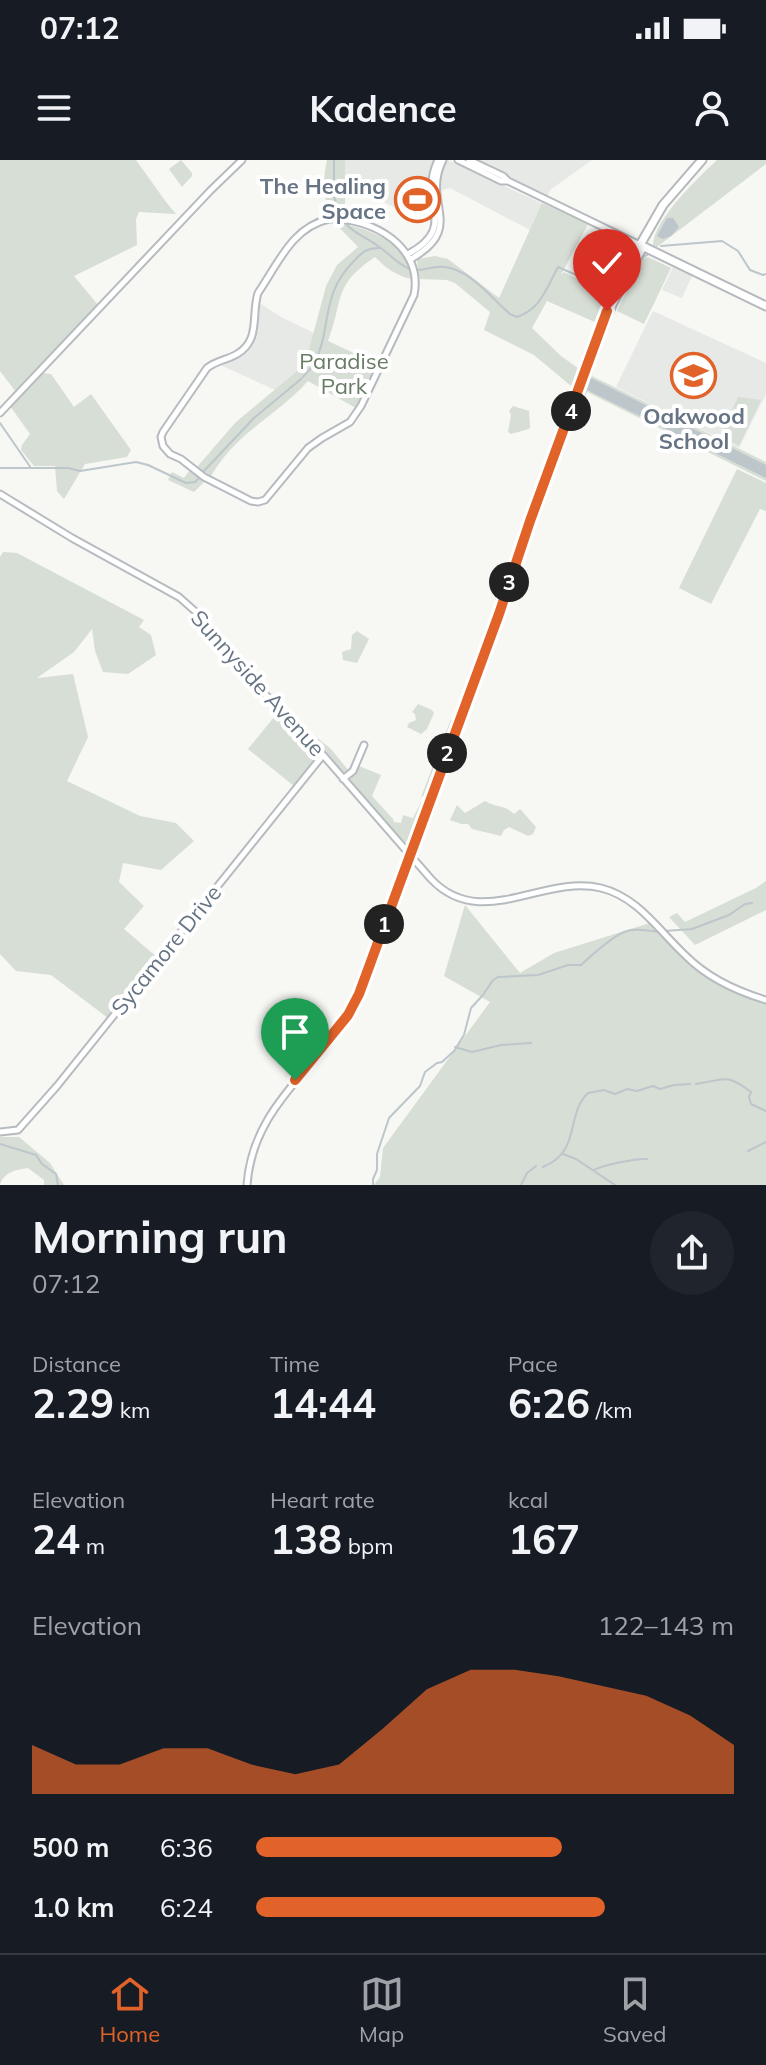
<!DOCTYPE html>
<html lang="en">
<head>
<meta charset="utf-8">
<style>
	:root { --surface:#171b24; --page:#20242c; --text:#f1f3f6; --muted:#9ea1a6; --line:#363941; --accent:#e16329 }
	body { margin:0; font-family:Mulish,sans-serif; background:var(--page); color:var(--text); height:100vh; display:flex; flex-direction:column; font-size:30px; white-space:nowrap }
	* { box-sizing:border-box; margin:0 }
	p { font-size:26px; color:var(--muted) }
	.icon { flex:none; width:44px; height:44px; fill:none; stroke:currentColor; stroke-width:2; stroke-linecap:round; stroke-linejoin:round }
	.map { position:relative; height:1025px; overflow:hidden }
	.details { display:flex; flex-direction:column; background:var(--surface); flex:1 }
	.details>* { flex:none }
	.pin { position:absolute; display:grid; place-items:center; width:68px; height:68px; color:#fff; margin:-82px -34px; border-radius:50% 50% 50% 0; rotate:-45deg; box-shadow:0 0 8px #0007 }
	.pin .icon { rotate:45deg }
	.km { position:absolute; width:40px; height:40px; margin:-20px; border-radius:50%; background:#222; color:#fff; font-size:22px; line-height:40px; text-align:center }
	.round { display:grid; place-items:center; flex:none; width:84px; height:84px; border-radius:42px; background:var(--page) }
	.overview { display:flex; align-items:center; justify-content:space-between; height:136px; padding:0 32px }
	h1 { font-size:44px; font-weight:700; line-height:60px }
	.stats { display:grid; grid-template-columns:repeat(3,1fr); gap:12px; height:136px; padding:8px 32px }
	.stats div { display:grid; align-content:center }
	.stats b { font-size:40px; font-weight:700 }
	.stats small { font-size:22px; font-weight:400 }
	.stats p { font-size:22px }
	.chart { height:224px; padding:16px 32px }
	.chart p { display:flex; justify-content:space-between }
	.chart svg { width:100%; height:144px; margin-top:8px; fill:var(--accent); opacity:.7 }
	ul { padding:0 32px; list-style:none; font-size:26px }
	li { display:grid; grid-template-columns:128px 96px 1fr; align-items:center; height:60px }
	li i { height:20px; border-radius:10px; background:var(--accent) }
	.status { display:flex; justify-content:space-between; align-items:center; height:56px; padding:0 40px; background:var(--surface); direction:ltr }
	.status svg { height:22px; fill:currentColor }
	header { display:flex; justify-content:space-between; align-items:center; height:104px; padding:0 32px; background:var(--surface); font-size:36px; font-weight:700 }
	.dock { display:flex; justify-content:space-around; align-items:center; height:112px; border-top:2px solid var(--line); background:var(--surface); font-size:22px; color:var(--muted) }
	.dock a { display:grid; justify-items:center; gap:4px }
	.dock .active { color:var(--accent) }
	.map>svg:first-child { display:block }
	.built { fill:#e7e9e7 }
	.green { fill:#d7ded5 }
	.water { fill:#bcc6cb }
	.lines { fill:none; stroke-linecap:round; stroke-linejoin:round }
	.stream { stroke:#bcc6cb; stroke-width:2 }
	.secondary-casing { stroke:#b6bbc0; stroke-width:9 }
	.primary-casing { stroke:#b5b9bd; stroke-width:11 }
	.secondary { stroke:#fff; stroke-width:5 }
	.primary { stroke:#fff; stroke-width:7 }
	.route-casing { stroke:#fff; stroke-width:16 }
	.route { stroke:#e16329; stroke-width:10 }
	.labels { text-anchor:middle; dominant-baseline:central; stroke-width:8; stroke-linejoin:round; paint-order:stroke }
	.poi-label { font-size:22px; font-weight:bold; fill:#667484; stroke:#fff; text-anchor:end }
	.park-label { font-size:22px; fill:#687c65; stroke:#fff }
	.street-label { font-size:22px; fill:#667484; stroke:#fff }
</style>
</head>
<body>
<div class="status"><b>07:12</b><svg viewBox="0 0 49 12"><path d="M0 12V9h3v3zM5 12V6h3v6zM10 12V3h3v9zM15 12V0h3v12zM26 1h20v11H26zM47 4h2v5h-2z"/></svg></div>
<header><svg class="icon" aria-label="menu" viewBox="0 0 24 24"><path d="M4 6h16M4 12h16M4 18h16"/></svg>Kadence<svg class="icon" aria-label="person" viewBox="0 0 24 24"><circle cx="12" cy="8" r="4"/><path d="M4 21q1-7 8-7t8 7"/></svg></header>
<div class="map">
<svg width="766" height="1025" viewBox="0 0 766 1025">
	<rect width="100%" height="100%" fill="#f7f7f4"/>
	<path class="built" d="M 344,0 L 434,0 L 429,13 L 432,48 L 401,51 L 378,39 L 373,25 L 357,17 L 343,15 Z
		M 448,0 L 543,44 L 530,70 L 450,28 L 439,31 L 440,15 Z
		M 476,0 L 592,0 L 550,30 L 548,36 Z
		M 673,107 L 692,116 L 682,138 L 662,130 Z
		M 258,142 L 281,157 L 314,173 L 308,197 L 304,206 L 275,230 L 218,204 L 237,198 L 250,187 L 258,170 Z
		M 653,151 L 766,203 L 766,234 L 739,288 L 616,227 Z"/>
	<path class="green" d="M 0,0 L 136,0 L 166,42 L 176,54 L 139,52 L 136,59 L 137,85 L 74,116 L 98,145 L 16,232 L 0,211 Z
		M 181,0 L 192,13 L 192,16 L 182,27 L 169,9 Z
		M 327,0 L 345,0 L 345,56 L 331,55 C 322,37 323,19 327,0 Z
		M 717,0 L 766,0 L 766,4 L 657,87 L 653,85 C 654,59 698,18 717,0 Z
		M 542,43 L 588,64 L 561,115 L 564,112 L 610,135 L 597,163 L 547,141 L 532,168 L 561,196 L 582,211 L 561,267 L 558,268 L 556,267 L 557,264 L 559,264 L 571,230 L 571,226 L 534,195 L 484,170 L 490,152 L 455,123 L 447,120 L 420,119 L 417,103 L 418,99 L 435,96 L 448,99 L 499,138 Z
		M 335,63 C 368,67 407,82 412,119 C 396,116 386,108 375,97 C 332,126 344,140 328,181 L 379,205 L 356,248 L 308,221 C 276,257 237,271 211,316 L 197,307 L 236,262 L 296,212 L 306,201 L 326,126 L 337,105 L 358,87 Z
		M 648,97 L 671,108 L 644,164 L 617,151 L 642,99 Z
		M 694,195 L 705,201 L 693,225 L 682,219 Z
		M 592,205 L 595,206 L 592,216 L 681,260 L 681,251 L 687,250 L 688,259 L 683,261 L 766,302 L 766,321 L 587,232 L 583,241 L 580,240 Z
		M 42,213 L 51,214 L 74,247 L 91,234 L 131,290 L 127,297 L 85,304 L 64,339 L 57,331 L 55,306 L 34,306 L 21,290 L 22,285 L 30,274 L 10,246 Z
		M 738,237 L 761,240 L 739,286 L 720,275 Z
		M 513,246 L 529,251 L 530,267 L 529,269 L 511,274 L 508,272 L 511,255 L 509,251 Z
		M 737,309 L 766,323 L 766,351 L 760,349 L 711,444 L 679,428 Z
		M 190,310 L 205,321 L 194,332 L 168,320 L 172,312 L 184,318 Z
		M 3,392 L 17,393 L 144,460 L 139,467 L 151,475 L 156,495 L 128,514 L 103,512 L 95,491 L 92,469 L 74,492 L 37,518 L 73,514 L 88,577 L 67,621 L 140,656 L 176,663 L 194,681 L 161,710 L 123,703 L 119,722 L 144,746 L 124,769 L 158,798 L 140,822 L 108,858 L 51,815 L 16,811 L 0,794 L 0,397 Z
		M 357,471 L 369,479 L 357,503 L 343,500 L 342,492 L 351,489 L 352,475 Z
		M 418,544 L 432,550 L 434,553 L 427,569 L 421,574 L 407,567 L 409,563 L 416,560 L 415,554 L 412,552 Z
		M 279,551 L 318,596 L 294,626 L 248,589 Z
		M 451,559 L 452,563 L 427,634 L 421,637 Z
		M 310,572 L 331,589 L 349,611 L 343,612 L 310,574 Z
		M 359,606 L 381,615 L 372,636 L 393,659 L 394,662 L 401,663 L 403,655 L 413,658 L 421,642 L 422,647 L 409,681 L 405,682 L 401,679 L 350,620 Z
		M 485,641 C 498,649 502,643 514,654 L 520,649 L 536,667 L 533,674 L 528,676 L 509,667 L 504,670 L 501,676 L 472,669 L 468,664 L 461,664 L 450,660 L 457,645 L 465,653 Z
		M 766,721 L 766,750 L 695,785 L 669,757 L 677,753 L 685,762 L 756,728 Z
		M 465,745 L 520,813 L 554,793 L 650,763 L 689,803 L 714,822 L 766,844 L 766,1025 L 374,1025 L 380,1017 L 383,988 L 490,842 L 444,816 Z
		M 0,977 L 19,977 L 50,1003 L 64,1025 L 44,1025 L 44,1020 L 28,1008 C 15,1010 4,1012 0,1025 Z"/>
	<path class="water" d="M 667,58 L 673,58 L 679,67 L 671,76 L 663,79 L 657,76 Z
		M 589,217 L 766,305 L 766,318 L 585,229 Z"/>
	<g class="lines">
		<path class="stream" d="M 334,0 L 334,37 L 340,55
			M 346,64 C 355,74 367,78 378,86 C 389,93 397,104 410,109
			M 661,86 L 722,81 L 738,91 L 750,110 L 763,115 L 766,114
			M 640,99 L 647,95
			M 419,110 C 427,109 436,106 444,107 C 470,109 491,138 510,154 L 517,157 C 541,149 547,127 558,107 L 610,130 L 621,104 L 626,104
			M 302,218 C 306,213 311,209 314,204 C 333,167 319,136 354,101 C 362,92 368,87 381,88
			M 0,263 L 31,308
			M 0,308 L 68,308 L 80,311 L 136,302 L 148,305 L 186,323 L 195,322 L 199,318
			M 203,312 L 254,258 L 301,219
			M 665,771 L 692,769 L 729,755 L 745,744 L 752,743
			M 455,887 L 472,892 L 501,885 L 531,883
			M 696,924 C 725,920 724,912 751,932 L 749,937 L 751,944 L 766,951
			M 0,984 L 36,995 L 42,1004 L 56,1014 L 58,1025
			M 748,991 L 766,982
			M 563,994 L 576,999 L 615,1025
			M 543,1007 C 582,991 565,955 588,933 L 604,930 L 615,934 L 627,929 L 637,931 L 653,926 L 660,929 L 674,925 L 690,924
			M 594,1010 C 603,1005 637,998 647,999
			M 373,1025 L 373,1019 L 377,1010 L 377,994 L 389,958 L 420,926 L 425,912 L 437,903 L 442,902 L 454,891 L 464,875 L 471,848 L 483,835 L 493,820 L 498,817 L 538,815 L 568,805 L 581,805 C 591,796 613,775 627,771 C 636,768 649,771 659,772
			M 521,1025 L 527,1013 L 536,1006"/>
		<defs>
			<path id="secondary" d="M 458,0 L 501,21 L 507,21
				M 469,0 L 503,16 L 508,21 L 640,85 L 617,130
				M 329,59 C 372,57 424,87 414,135 L 361,246 L 350,262 L 322,278 L 308,288 L 265,340 L 258,342 L 251,341 L 204,317 L 181,299 L 170,294 L 163,286 L 161,277 L 163,272 L 207,208 C 217,200 227,200 237,194 C 261,180 251,155 258,133 C 278,104 292,67 329,59 Z
				M 408,94 C 460,66 417,43 438,0
				M 411,99 C 467,67 421,44 443,0
				M 589,196 L 597,176
				M 0,253 L 210,31 L 242,0
				M 0,334 L 72,378 L 179,437 L 196,452 L 264,533 L 323,595 L 431,719 C 481,772 543,714 601,728 C 638,737 659,771 686,796 C 708,818 736,831 766,840
				M 343,619 L 353,611 L 364,585
				M 0,972 L 18,970 L 57,926 L 323,595
				M 247,1025 C 253,940 327,904 359,834 L 577,237 L 613,145 L 644,87"/>
			<path id="primary" d="M 702,0 L 663,45 L 640,85 L 766,146"/>
		</defs>
		<use href="#secondary" class="secondary-casing"/>
		<use href="#primary" class="primary-casing"/>
		<use href="#secondary" class="secondary"/>
		<use href="#primary" class="primary"/>
	</g>
	<g class="lines">
		<defs>
			<path id="route" d="M 295,920 L 348,855 L 359,834 L 499,454 L 530,361 L 607,151"/>
		</defs>
		<use href="#route" class="route-casing"/>
		<use href="#route" class="route"/>
	</g>
	<defs>
		<symbol id="stadium-ring" viewBox="-11 -11 22 22"><circle r="9.5" fill="#fff" stroke="#e16329" stroke-width="1.5"/><path d="M0-5a6.5 5 0 1 0 0 10a6.5 5 0 1 0 0-10ZM-3.5-1.8h7v3.6h-7Z" fill="#e16329"/></symbol>
		<symbol id="school-ring" viewBox="-11 -11 22 22"><circle r="9.5" fill="#fff" stroke="#e16329" stroke-width="1.5"/><path d="M0-5L7-2L0 1L-7-2ZM-4 1L0 2.5L4 1V4Q0 6-4 4Z" fill="#e16329"/></symbol>
	</defs>
	<g fill-rule="evenodd">
		<use href="#stadium-ring" x="392" y="14" width="51" height="51"/>
		<use href="#school-ring" x="668" y="190" width="51" height="51"/>
	</g>
	<g class="labels">
		<g class="poi-label">
			<text x="386" y="26">The Healing<tspan x="386" dy="25">Space</tspan></text>
			<text x="694" y="256" text-anchor="middle">Oakwood<tspan x="694" dy="25">School</tspan></text>
		</g>
		<g class="park-label">
			<text x="344" y="201">Paradise<tspan x="344" dy="25">Park</tspan></text>
		</g>
		<g class="street-label">
			<text transform="translate(258 523) rotate(48)">Sunnyside Avenue</text>
			<text transform="translate(166 790) rotate(-51)">Sycamore Drive</text>
		</g>
	</g>
</svg>
<div class="pin" style="left:295px;top:920px;background:#1e9e55"><svg class="icon" aria-label="arrive" viewBox="0 0 24 24"><path d="M6 21V4h12l-3 4 3 4H6"/></svg></div>
<div class="pin" style="left:607px;top:151px;background:#d93025"><svg class="icon" aria-label="check" viewBox="0 0 24 24"><path d="M5 12l5 5 9-10"/></svg></div>
<b class="km" style="left:384px;top:764px">1</b>
<b class="km" style="left:447px;top:593px">2</b>
<b class="km" style="left:509px;top:422px">3</b>
<b class="km" style="left:571px;top:251px">4</b>
</div>
<section class="details">
<div class="overview"><div><h1>Morning run</h1><p>07:12</p></div><a class="round"><svg class="icon" aria-label="share" viewBox="0 0 24 24"><path d="M12 15V3M7 8l5-5 5 5M5 13v7h14v-7"/></svg></a></div>
<div class="stats">
<div><p>Distance</p><b>2.29<small> km</small></b></div>
<div><p>Time</p><b>14:44</b></div>
<div><p>Pace</p><b>6:26<small> /km</small></b></div>
</div>
<div class="stats">
<div><p>Elevation</p><b>24<small> m</small></b></div>
<div><p>Heart rate</p><b>138<small> bpm</small></b></div>
<div><p>kcal</p><b>167</b></div>
</div>
<div class="chart"><p><span>Elevation</span>122–143 m</p>
<svg viewBox="0 0 160 44" preserveAspectRatio="none"><path d="M0 44V29L10 35L20 35L30 30L40 30L50 35L60 38L70 35L80 24L90 12L100 6L110 6L120 8L130 11L140 14L150 20L160 29V44z"/></svg>
</div>
<ul>
<li><b>500 m</b>6:36<i style="width:64%"></i></li>
<li><b>1.0 km</b>6:24<i style="width:73%"></i></li>
</ul>
</section>
<nav class="dock">
<a class="active"><svg class="icon" aria-label="home" viewBox="0 0 24 24"><path d="M3 11l9-7 9 7M6 9v11h12V9"/></svg>Home</a>
<a><svg class="icon" aria-label="map" viewBox="0 0 24 24"><path d="M3 6l6-2 6 2 6-2v14l-6 2-6-2-6 2zM9 4v14M15 6v14"/></svg>Map</a>
<a><svg class="icon" aria-label="saved" viewBox="0 0 24 24"><path d="M7 4h10v16l-5-4-5 4z"/></svg>Saved</a>
</nav>
</body>
</html>
